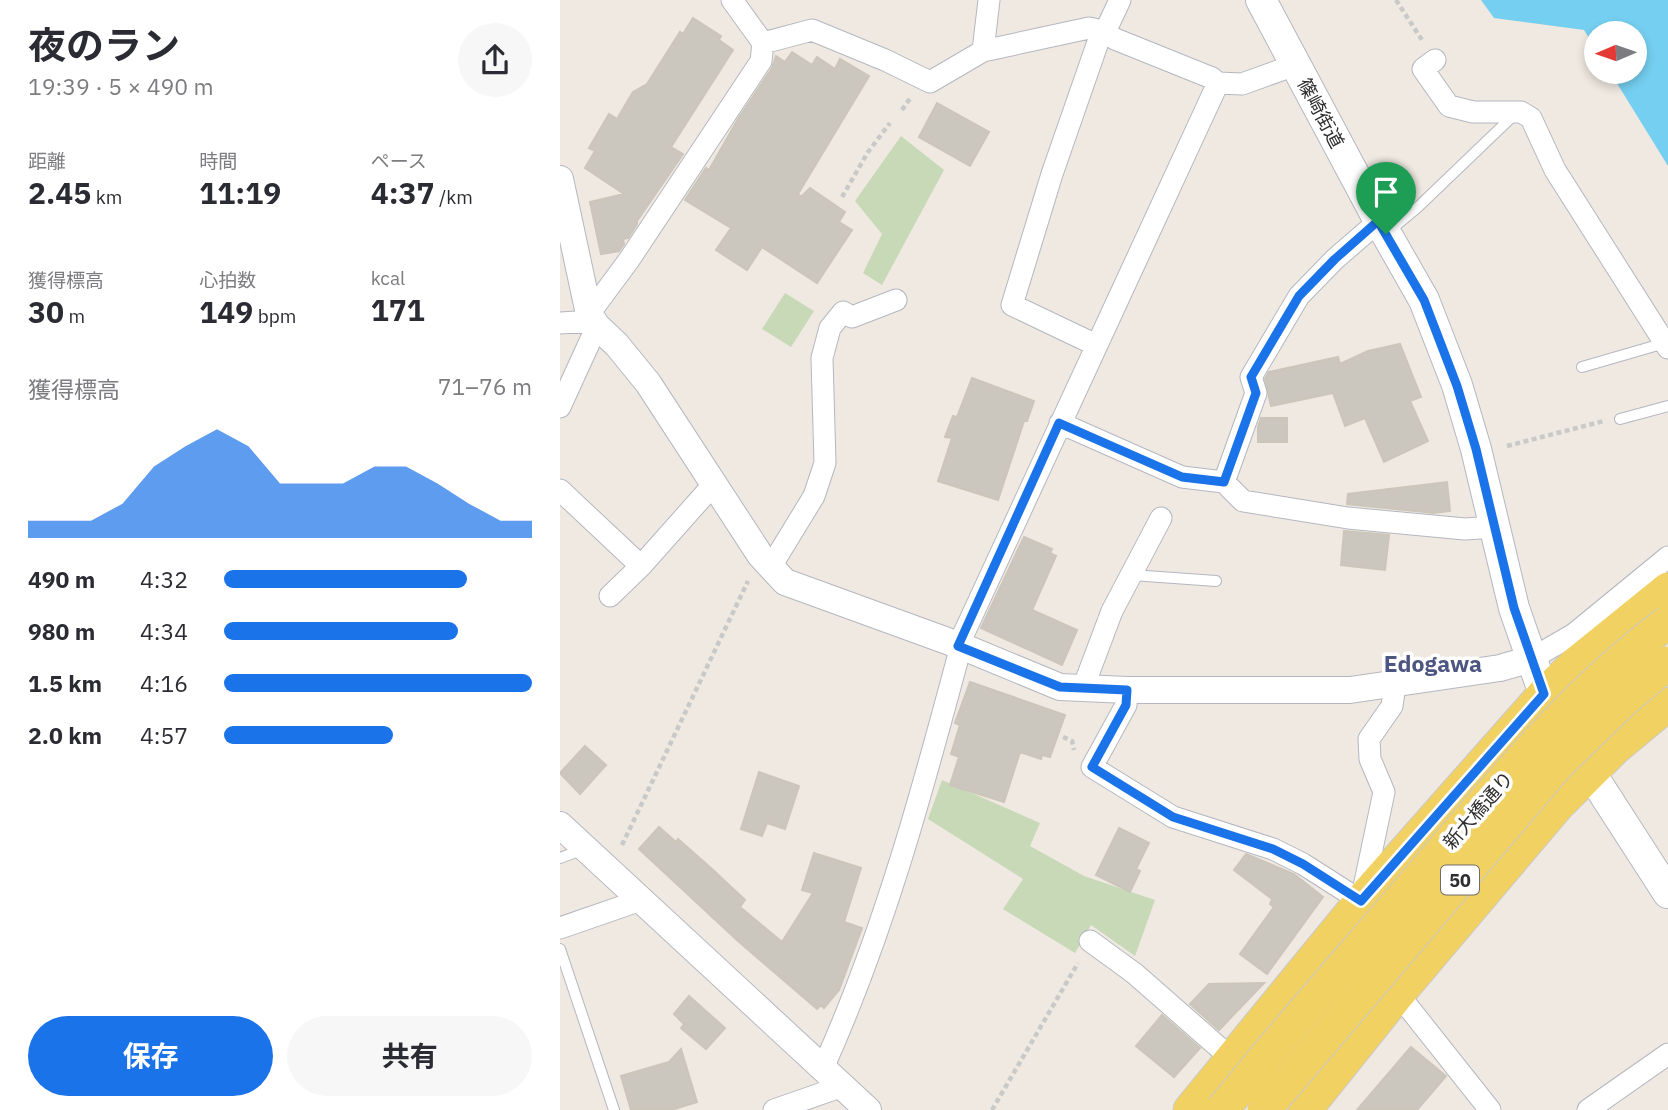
<!DOCTYPE html>
<html lang="ja">
<head>
<meta charset="utf-8">
<style>
	:root { --surface:#fff; --page:#f7f7f7; --text:#2b2b33; --muted:#7c7c81; --accent:#1a73e8 }
	body { margin:0; font-family:"IBM Plex Sans","Noto Sans JP",sans-serif; background:var(--page); color:var(--text); height:100vh; display:flex; flex-direction:column; font-size:26px; white-space:nowrap }
	* { box-sizing:border-box; margin:0 }
	p { font-size:23px; color:var(--muted) }
	.icon { flex:none; width:38px; height:38px; fill:none; stroke:currentColor; stroke-width:2; stroke-linecap:round; stroke-linejoin:round }
	.map { position:relative; flex:1; overflow:hidden }
	.drawer { display:flex; flex-direction:column; background:var(--surface); width:560px }
	.drawer>* { flex:none }
	.needle { width:46px; rotate:268deg }
	.fabs { position:absolute; left:1024px; top:21px; display:grid; gap:14px }
	.fabs a { display:grid; place-items:center; width:63px; height:63px; border-radius:50%; background:var(--surface); box-shadow:0 4px 10px #0003; font-size:35px }
	.pin { position:absolute; display:grid; place-items:center; width:60px; height:60px; color:#fff; margin:-72px -30px; border-radius:50% 50% 50% 0; rotate:-45deg; box-shadow:0 0 7px #0007 }
	.pin .icon { rotate:45deg }
	.round { display:grid; place-items:center; flex:none; width:74px; height:74px; border-radius:37px; background:var(--page) }
	.overview { display:flex; align-items:center; justify-content:space-between; height:119px; padding:0 28px }
	h1 { font-size:38px; font-weight:700; line-height:52px }
	.figures { display:grid; grid-template-columns:repeat(3,1fr); gap:10px; height:119px; padding:7px 28px }
	.figures div { display:grid; align-content:center }
	.figures b { font-size:30px; font-weight:700 }
	.figures small { font-size:19px; font-weight:400 }
	.figures p { font-size:19px }
	.chart { height:196px; padding:14px 28px }
	.chart p { display:flex; justify-content:space-between }
	.chart svg { width:100%; height:126px; margin-top:7px; fill:var(--accent); opacity:.7 }
	.action { display:flex; gap:14px; margin-top:auto; padding:14px 28px }
	.action a { flex:1; height:80px; border-radius:42px; background:var(--accent); color:#fff; font-size:28px; font-weight:700; line-height:80px; text-align:center }
	.action a+a { background:var(--page); color:var(--text) }
	ul { padding:0 28px; list-style:none; font-size:23px }
	li { display:grid; grid-template-columns:112px 84px 1fr; align-items:center; height:52px }
	li i { height:18px; border-radius:9px; background:var(--accent) }
	main { display:flex; flex:1; min-height:0 }
	.map>svg:first-child { display:block }
	.cemetery { fill:#c8d9b8 }
	.water { fill:#75cff0 }
	.building { fill:#cbc7bf; stroke:#cbc5ba; stroke-width:2 }
	.lines { fill:none; stroke-linecap:round; stroke-linejoin:round }
	.service-casing { stroke:#b4b7c1; stroke-width:12 }
	.minor-casing { stroke:#b4b7c1; stroke-width:23 }
	.tertiary-casing { stroke:#b4b7c1; stroke-width:28 }
	.secondary-casing { stroke:#b4b7c1; stroke-width:32 }
	.primary-casing { stroke:#c9c9c9; stroke-width:35 }
	.path { stroke:#c9c9c9; stroke-width:4.5; stroke-dasharray:5 3.5; stroke-linecap:butt }
	.service { stroke:#fff; stroke-width:10 }
	.minor { stroke:#fff; stroke-width:21 }
	.tertiary { stroke:#fff; stroke-width:26 }
	.secondary { stroke:#fff; stroke-width:30 }
	.primary { stroke:#f2d163; stroke-width:33 }
	.primary-bridge-casing { stroke:#c9c9c9; stroke-width:35; stroke-linecap:butt }
	.primary-bridge { stroke:#f2d163; stroke-width:33 }
	.route-casing { stroke:#fff; stroke-width:14 }
	.route { stroke:#1a73e8; stroke-width:9 }
	.labels { text-anchor:middle; dominant-baseline:central; stroke-width:7; stroke-linejoin:round; paint-order:stroke }
	.shield { fill:#fff; stroke:#6d6d6d; stroke-width:2 }
	.shield-label { font-size:18px; font-weight:bold; fill:#2e2e2e }
	.street-label { font-size:19px; fill:#2e2e2e; stroke:#fff }
	.quarter-label { font-size:23px; font-weight:bold; fill:#4d5680; stroke:#fff }
</style>
</head>
<body>
<main>
<section class="drawer">
<div class="overview"><div><h1>夜のラン</h1><p>19:39 · 5 × 490 m</p></div><a class="round"><svg class="icon" aria-label="share" viewBox="0 0 24 24"><path d="M12 15V3M7 8l5-5 5 5M5 13v7h14v-7"/></svg></a></div>
<div class="figures">
<div><p>距離</p><b>2.45<small> km</small></b></div>
<div><p>時間</p><b>11:19</b></div>
<div><p>ペース</p><b>4:37<small> /km</small></b></div>
</div>
<div class="figures">
<div><p>獲得標高</p><b>30<small> m</small></b></div>
<div><p>心拍数</p><b>149<small> bpm</small></b></div>
<div><p>kcal</p><b>171</b></div>
</div>
<div class="chart"><p><span>獲得標高</span>71–76 m</p>
<svg viewBox="0 0 160 44" preserveAspectRatio="none"><path d="M0 44V38L10 38L20 38L30 32L40 19L50 12L60 6L70 12L80 25L90 25L100 25L110 19L120 19L130 25L140 32L150 38L160 38V44z"/></svg>
</div>
<ul>
<li><b>490 m</b>4:32<i style="width:79%"></i></li>
<li><b>980 m</b>4:34<i style="width:76%"></i></li>
<li><b>1.5 km</b>4:16<i style="width:100%"></i></li>
<li><b>2.0 km</b>4:57<i style="width:55%"></i></li>
</ul>
<div class="action"><a>保存</a><a>共有</a></div>
</section>
<div class="map">
<svg width="1108" height="1110" viewBox="0 0 1108 1110">
	<rect width="100%" height="100%" fill="#efe9e1"/>
	<path class="cemetery" d="M 341,136 L 384,170 L 322,285 L 303,273 L 322,234 L 295,201 Z
		M 225,293 L 254,311 L 231,347 L 202,329 Z
		M 382,780 L 480,823 L 470,846 L 524,876 L 595,900 L 575,956 L 531,925 L 515,953 L 443,909 L 463,879 L 368,819 Z"/>
	<path class="water" d="M 921,0 L 1108,0 L 1108,166 L 1050,72 L 1074,72 L 1074,33 L 1036,33 L 1036,49 L 1024,30 L 934,18 Z"/>
	<path class="building" d="M 133,18 L 161,36 L 159,40 L 173,50 L 111,147 L 123,154 L 77,221 L 77,224 L 68,238 L 63,239 L 64,244 L 59,251 L 41,254 L 30,202 L 64,194 L 25,168 L 35,151 L 29,148 L 49,114 L 57,119 L 73,92 L 87,84 L 120,32 L 123,34 Z
		M 232,52 L 252,65 L 257,57 L 275,69 L 280,59 L 309,76 L 238,194 L 241,197 L 250,188 L 285,212 L 279,222 L 292,230 L 257,283 L 202,247 L 187,270 L 156,250 L 171,228 L 125,200 L 146,168 L 149,170 L 178,119 L 212,68 L 216,56 L 225,62 Z
		M 377,103 L 429,132 L 410,166 L 359,137 Z
		M 840,344 L 861,397 L 850,401 L 868,441 L 824,462 L 805,418 L 785,426 L 773,393 L 711,406 L 705,379 L 709,372 L 778,357 L 780,364 L 808,351 Z
		M 412,378 L 474,401 L 467,421 L 464,421 L 438,500 L 378,481 L 392,438 L 385,437 L 393,416 L 397,417 Z
		M 701,418 L 727,418 L 727,442 L 698,442 L 698,427 Z
		M 887,482 L 890,511 L 874,513 L 787,504 L 788,494 Z
		M 784,531 L 829,535 L 825,570 L 781,565 Z
		M 464,537 L 492,549 L 490,553 L 496,556 L 472,610 L 517,630 L 502,665 L 421,628 Z
		M 410,682 L 505,715 L 490,757 L 482,755 L 481,759 L 460,752 L 444,802 L 390,785 L 399,757 L 391,754 L 400,725 L 395,723 Z
		M 25,746 L 46,765 L 20,794 L 0,773 Z
		M 199,772 L 239,786 L 225,829 L 207,823 L 202,836 L 181,829 Z
		M 99,827 L 116,842 L 118,839 L 152,869 L 185,900 L 180,907 L 222,942 L 253,893 L 242,890 L 254,853 L 301,868 L 284,922 L 302,928 L 279,990 L 264,1008 L 261,1005 L 257,1009 L 178,941 L 79,849 Z
		M 559,828 L 589,843 L 576,869 L 580,871 L 570,892 L 536,875 Z
		M 686,854 L 734,874 L 763,897 L 707,974 L 680,954 L 714,907 L 710,904 L 712,899 L 674,870 Z
		M 704,983 L 659,1030 L 630,1004 L 649,984 Z
		M 129,996 L 165,1028 L 146,1049 L 121,1028 L 124,1024 L 114,1014 Z
		M 602,1015 L 640,1048 L 614,1077 L 576,1046 Z
		M 851,1047 L 886,1076 L 857,1110 L 797,1110 Z
		M 121,1049 L 137,1102 L 111,1110 L 71,1110 L 61,1076 L 109,1062 Z"/>
	<g class="lines">
		<defs>
			<path id="service" d="M 828,232 L 858,207 L 955,114
				M 1022,367 L 1105,343
				M 1060,419 L 1108,406
				M 572,575 L 656,581
				M 0,858 L 24,849
				M 0,949 L 54,1110"/>
			<path id="minor" d="M 203,43 L 252,30 L 325,60 L 370,82 L 423,51 L 529,28 L 545,32 L 555,39 L 652,78 L 658,83 L 682,84 L 735,65
				M 423,51 L 429,0
				M 875,60 L 863,69 L 889,106 L 913,112 L 961,112 L 971,118 L 995,170 L 1108,348
				M 29,314 L 69,260 L 201,61 L 203,43 L 172,0
				M 0,323 L 33,321
				M 536,345 L 452,305 L 492,174 L 539,39 L 545,32 L 560,0
				M 0,407 L 37,326
				M 500,423 L 622,477 L 664,482 L 683,501 L 788,518 L 905,529 L 935,527
				M 664,482 L 696,393 L 691,377 L 739,296 L 775,259 L 819,221
				M 0,490 L 81,566 L 153,485
				M 210,568 L 254,496 L 265,463 L 262,358 L 270,328 L 283,312 L 292,317 L 336,300
				M 50,596 L 81,566
				M 398,646 L 658,83
				M 971,659 L 1014,634 L 1108,557
				M 523,688 L 552,611 L 601,518
				M 567,690 L 566,705 L 532,767 L 613,817 L 713,849 L 743,864 L 801,901 L 824,792 L 810,759 L 809,739 L 832,706 L 835,685
				M 0,928 L 81,900
				M 530,941 L 574,973 L 671,1058
				M 838,994 L 930,1110
				M 263,1068 C 324,933 363,789 401,646
				M 214,1110 L 283,1086
				M 1028,1110 L 1108,1054"/>
			<path id="tertiary" d="M 0,179 L 29,314 L 37,326 L 57,345 L 88,383 L 200,555 L 225,582 L 401,646 L 500,687 L 567,690 L 790,690 L 940,668 L 971,659
				M 0,825 L 308,1110"/>
			<path id="secondary" d="M 701,0 L 819,221 L 864,300 L 897,385 L 916,449 L 954,608 L 984,694 L 995,712
				M 1019,755 L 1108,893"/>
			<path id="primary" d="M 630,1110 L 801,901 L 984,694 L 1014,665 L 1108,589
				M 745,1110 L 838,994 L 997,806 L 1055,748 L 1108,704"/>
		</defs>
		<use href="#service" class="service-casing"/>
		<use href="#minor" class="minor-casing"/>
		<use href="#tertiary" class="tertiary-casing"/>
		<use href="#secondary" class="secondary-casing"/>
		<use href="#primary" class="primary-casing"/>
		<path class="path" d="M 836,0 L 862,40
			M 342,110 L 351,97
			M 282,197 L 308,152 L 330,123
			M 947,446 L 1044,421
			M 503,737 L 512,741 L 514,750
			M 62,845 L 188,581
			M 432,1110 L 518,963"/>
		<use href="#service" class="service"/>
		<use href="#minor" class="minor"/>
		<use href="#tertiary" class="tertiary"/>
		<use href="#secondary" class="secondary"/>
		<use href="#primary" class="primary"/>
		<defs>
			<path id="primary-bridge" d="M 662,1110 C 727,1029 797,951 864,872 C 940,783 1014,692 1108,622
				M 704,1110 L 998,764 L 1065,699 L 1108,663"/>
		</defs>
		<use href="#primary-bridge" class="primary-bridge-casing"/>
		<use href="#primary-bridge" class="primary-bridge"/>
	</g>
	<g class="lines">
		<defs>
			<path id="route" d="M 818,221 L 864,300 L 897,386 L 916,449 L 954,608 L 984,694 L 801,901 L 743,864 L 713,849 L 613,817 L 532,767 L 566,705 L 567,690 L 500,687 L 398,646 L 499,423 L 622,477 L 664,482 L 696,393 L 691,377 L 739,296 L 775,259 Z"/>
		</defs>
		<use href="#route" class="route-casing"/>
		<use href="#route" class="route"/>
	</g>
	<g class="labels">
		<rect class="shield" x="881" y="865.5" width="38" height="29" rx="5"/>
		<g class="shield-label">
			<text x="900" y="880">50</text>
		</g>
		<g class="street-label">
			<text transform="translate(761 113) rotate(62)">篠崎街道</text>
			<text transform="translate(918 810) rotate(-49)">新大橋通り</text>
		</g>
		<g class="quarter-label">
			<text x="873" y="663">Edogawa</text>
		</g>
	</g>
</svg>
<div class="fabs">
<a><svg class="needle" viewBox="-14 -14 28 28"><path d="M0-13l5 13h-10z" fill="#e53935"/><path d="M0 13l5-13h-10z" fill="#7c7c81"/></svg></a>
</div>
<div class="pin" style="left:826px;top:234px;background:#1e9e55"><svg class="icon" aria-label="arrive" viewBox="0 0 24 24"><path d="M6 21V4h12l-3 4 3 4H6"/></svg></div>
</div>
</main>
</body>
</html>
